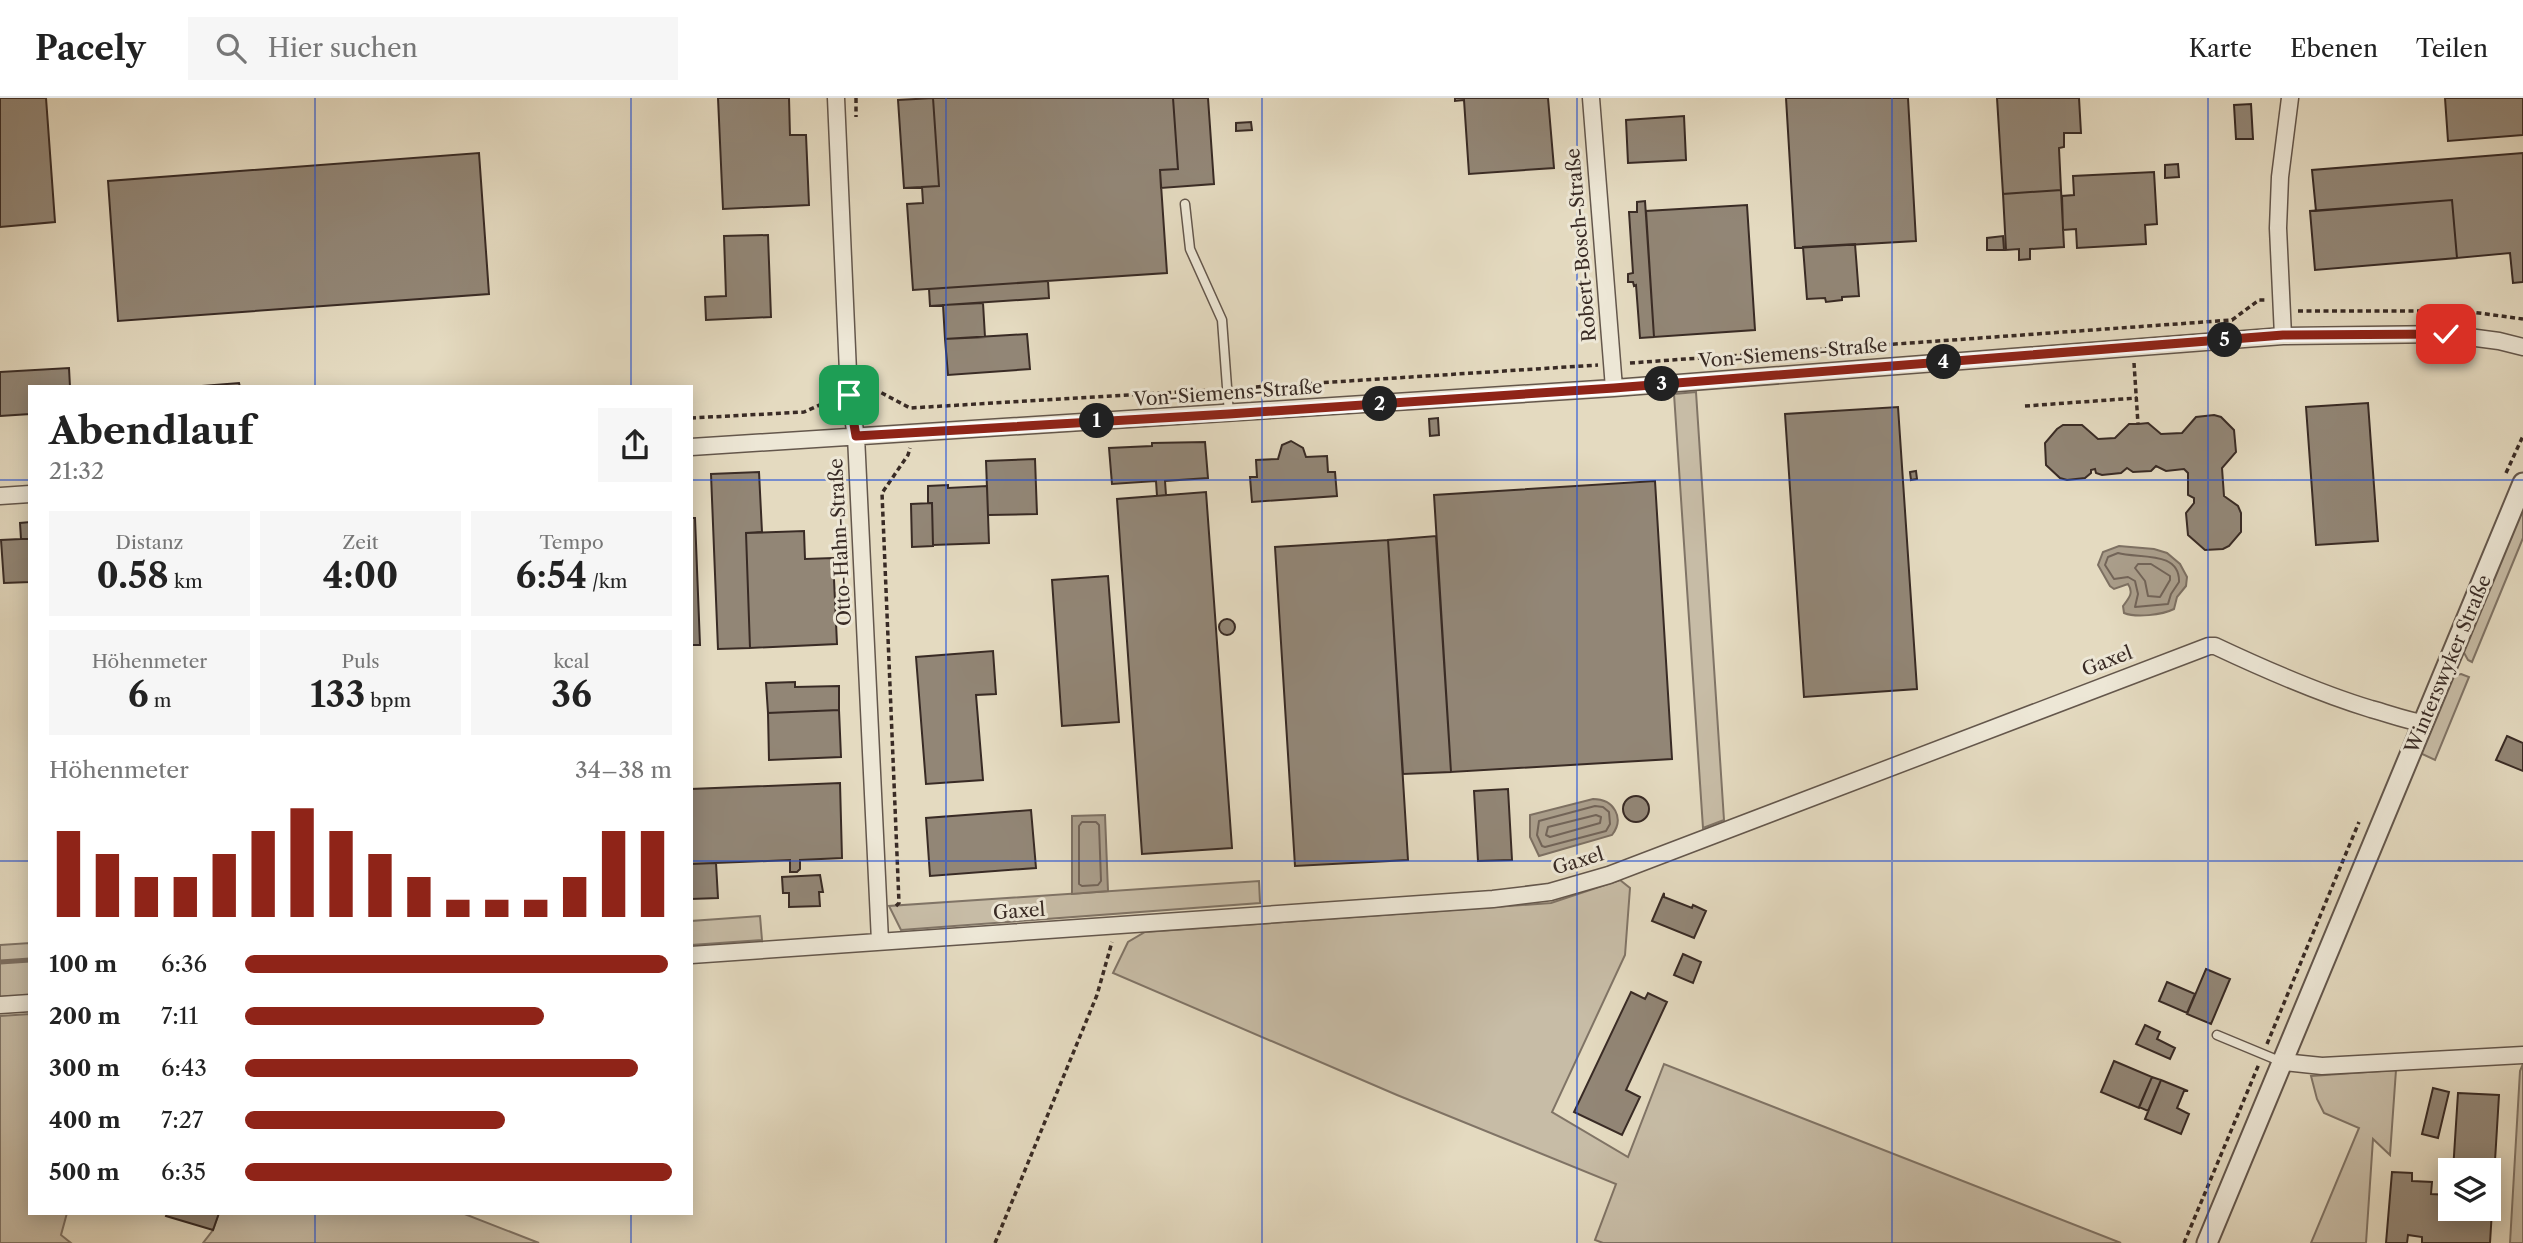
<!DOCTYPE html>
<html lang="de">
<head>
<meta charset="utf-8">
<style>
	:root { --surface:#fff; --page:#f6f6f6; --text:#222; --muted:#767676; --line:#e0e0e0; --accent:#8f2418 }
	body { margin:0; font-family:"Libre Caslon Text",serif; background:var(--page); color:var(--text); height:100vh; display:flex; flex-direction:column; font-size:26px; white-space:nowrap }
	* { box-sizing:border-box; margin:0 }
	p { font-size:23px; color:var(--muted) }
	.icon { flex:none; width:38px; height:38px; fill:none; stroke:currentColor; stroke-width:2; stroke-linecap:round; stroke-linejoin:round }
	.map { position:relative; flex:1; overflow:hidden }
	.drawer { position:absolute; left:28px; top:287px; width:665px; height:830px; display:flex; flex-direction:column; background:var(--surface); border-radius:0px; box-shadow:0 4px 18px #0003 }
	.drawer>* { flex:none }
	.controls { position:absolute; left:2438px; top:1060px; display:grid; gap:14px }
	.controls a { display:grid; place-items:center; width:63px; height:63px; border-radius:0px; background:var(--surface); box-shadow:0 4px 18px #0003; font-size:35px }
	.pin { position:absolute; display:grid; place-items:center; width:60px; height:60px; color:#fff; margin:-30px; border-radius:14px; box-shadow:0 4px 10px #0006 }
	.km { position:absolute; width:35px; height:35px; margin:-18px; border-radius:50%; background:#222; color:#fff; font-size:19px; line-height:35px; text-align:center }
	.round { display:grid; place-items:center; flex:none; width:74px; height:74px; border-radius:0px; background:var(--page) }
	.head { display:flex; align-items:center; justify-content:space-between; height:119px; padding:0 21px }
	h1 { font-size:38px; font-weight:700; line-height:52px }
	.stats { display:grid; grid-template-columns:repeat(3,1fr); gap:10px; height:119px; padding:7px 21px }
	.stats div { display:grid; align-content:center; border-radius:0px; background:var(--page); text-align:center }
	.stats b { font-size:35px; font-weight:700 }
	.stats small { font-size:19px; font-weight:400 }
	.stats p { font-size:19px }
	.chart { height:196px; padding:14px 21px }
	.chart p { display:flex; justify-content:space-between }
	.chart svg { width:100%; height:126px; margin-top:7px; stroke:var(--accent); stroke-width:6 }
	ul { padding:0 21px; list-style:none; font-size:23px }
	li { display:grid; grid-template-columns:112px 84px 1fr; align-items:center; height:52px }
	li i { height:18px; border-radius:9px; background:var(--accent) }
	header { display:flex; align-items:center; gap:42px; box-sizing:border-box; height:98px; padding:0 35px; background:var(--surface); border-bottom:2px solid var(--line) }
	header strong { font-size:33px }
	nav { display:flex; gap:38px; margin-inline-start:auto; font-size:24px }
	.search { width:490px; height:63px; background:var(--page); display:flex; align-items:center; gap:18px; box-sizing:border-box; padding:0 24px; border-radius:0px; color:var(--muted); font-size:26px }
	.map>svg:first-child { display:block }
	.green { fill:#c7bca6; stroke:#807466; stroke-width:2 }
	.water { fill:#aa9e8b; stroke:#7d7062; stroke-width:2 }
	.lines { fill:none; stroke-linecap:round; stroke-linejoin:round }
	.shore { stroke:#726458; stroke-width:2 }
	.stream { stroke:#7d7062; stroke-width:5 }
	.building { fill:#928676; stroke:#392b25; stroke-width:2 }
	.service-casing { stroke:#64574c; stroke-width:11 }
	.minor-casing { stroke:#64574c; stroke-width:19 }
	.tertiary-casing { stroke:#64574c; stroke-width:23 }
	.path { stroke:#392b25; stroke-width:3.5; stroke-dasharray:5 3.5; stroke-linecap:butt }
	.service { stroke:#ede7d6; stroke-width:8 }
	.minor { stroke:#ede7d6; stroke-width:16 }
	.tertiary { stroke:#ede7d6; stroke-width:19 }
	.route-casing { stroke:#fff; stroke-width:14 }
	.route { stroke:#8f2418; stroke-width:9 }
	.grid { fill:none; stroke:#1d4ed8; stroke-width:2; stroke-opacity:0.55 }
	.labels { text-anchor:middle; dominant-baseline:central; stroke-width:6; stroke-linejoin:round; paint-order:stroke }
	.street-label { font-size:19px; fill:#392b25; stroke:#ede7d6 }
</style>
</head>
<body>
<header>
<strong>Pacely</strong>
<div class="search"><svg class="icon" aria-label="search" viewBox="0 0 24 24"><circle cx="10" cy="10" r="6"/><path d="M15 15l6 6"/></svg>Hier suchen</div>
<nav><a>Karte</a><a>Ebenen</a><a>Teilen</a></nav>
</header>
<div class="map">
<svg width="2523" height="1145" viewBox="0 0 2523 1145">
	<rect width="100%" height="100%" fill="#e4dac0"/>
	<filter id="stains"><feTurbulence type="fractalNoise" baseFrequency=".00286" numOctaves="4"/><feColorMatrix values="0 0 0 0 .2 0 0 0 0 .09 0 0 0 0 .02 0 0 0 .5 -.17"/></filter>
	<radialGradient id="worn" r=".72"><stop offset=".6" stop-color="#630" stop-opacity="0"/><stop offset="1" stop-color="#630" stop-opacity=".3"/></radialGradient>
	<path class="green" d="M 1696,294 L 1724,722 L 1703,730 L 1674,296 Z
		M 2523,408 L 2523,440 L 2472,564 L 2468,562 L 2463,553 Z
		M 2461,576 L 2469,579 L 2435,662 L 2420,655 L 2452,578 Z
		M 1620,782 L 1630,790 L 1625,857 L 1552,1014 L 1628,1059 L 1664,966 L 2121,1145 L 1603,1145 L 1595,1142 L 1616,1086 L 1397,997 L 1113,875 L 1128,844 L 1145,834 L 1551,805 Z
		M 1259,783 L 1260,805 L 901,832 L 889,808 Z
		M 760,818 L 762,842 L 691,847 L 691,823 Z
		M 30,845 L 30,897 L 0,899 L 0,847 Z
		M 30,916 L 30,1115 L 67,1115 L 61,1137 L 71,1145 L 0,1145 L 0,918 Z
		M 2523,966 L 2523,1145 L 2510,1145 L 2520,973 Z
		M 2396,972 L 2390,1057 L 2373,1041 L 2366,1145 L 2311,1145 L 2359,1030 L 2324,1015 L 2317,1001 L 2311,978 Z
		M 219,1115 L 462,1115 L 539,1145 L 203,1145 L 213,1132 Z"/>
	<path class="water" d="M 2119,448 L 2154,451 L 2167,455 L 2180,466 L 2187,479 L 2186,488 L 2177,499 L 2174,511 C 2162,517 2136,520 2124,515 L 2123,508 C 2129,500 2134,495 2128,486 L 2114,491 L 2110,488 L 2098,467 L 2103,454 Z
		M 1593,701 C 1614,701 1625,720 1612,737 L 1539,758 L 1530,739 L 1530,717 Z
		M 1105,717 L 1108,793 L 1072,796 L 1072,718 Z"/>
	<g class="lines">
		<path class="shore" d="M 2118,455 C 2138,461 2180,452 2179,484 L 2171,496 L 2168,506 L 2135,509 L 2138,496 L 2135,483 L 2128,479 L 2114,481 L 2105,467 L 2108,459 Z
			M 2138,466 L 2151,466 L 2170,478 L 2170,482 L 2160,499 L 2148,498 L 2145,483 L 2135,470 Z
			M 1595,708 L 1603,709 L 1609,714 L 1610,726 L 1606,733 L 1545,749 L 1542,748 L 1537,737 L 1539,723 Z
			M 1596,717 L 1601,719 L 1600,725 L 1550,739 L 1546,737 L 1548,729 Z
			M 1082,724 L 1096,724 L 1099,727 L 1101,783 L 1098,787 L 1082,788 L 1079,786 L 1079,728 Z"/>
		<path class="stream" d="M 0,864 L 30,862"/>
	</g>
	<path class="building" d="M 0,0 L 46,0 L 55,124 L 0,129 Z
		M 718,0 L 789,0 L 790,37 L 806,37 L 809,107 L 723,111 Z
		M 933,0 L 1173,0 L 1178,71 L 1160,72 L 1167,175 L 913,192 L 907,106 L 923,105 L 922,89 L 939,88 Z
		M 933,0 L 939,88 L 904,90 L 898,2 Z
		M 1173,0 L 1208,0 L 1214,86 L 1161,90 L 1160,72 L 1178,71 Z
		M 1455,0 L 1548,0 L 1554,70 L 1469,76 L 1464,2 L 1455,3 Z
		M 1786,0 L 1908,0 L 1916,143 L 1795,150 Z
		M 1997,0 L 2079,0 L 2081,35 L 2064,35 L 2064,49 L 2059,50 L 2061,92 L 2003,96 Z
		M 2445,0 L 2523,0 L 2523,37 L 2448,43 Z
		M 2251,6 L 2253,41 L 2236,41 L 2234,7 Z
		M 1684,18 L 1686,62 L 1628,65 L 1626,22 Z
		M 1251,24 L 1252,32 L 1236,33 L 1236,25 Z
		M 479,55 L 489,196 L 118,223 L 108,83 Z
		M 2523,55 L 2523,184 L 2513,185 L 2510,155 L 2457,160 L 2452,102 L 2316,113 L 2312,72 Z
		M 2178,66 L 2179,79 L 2165,80 L 2165,67 Z
		M 2154,74 L 2157,126 L 2145,127 L 2146,146 L 2077,150 L 2076,131 L 2063,132 L 2062,98 L 2074,97 L 2073,78 Z
		M 2061,92 L 2064,149 L 2030,151 L 2030,161 L 2019,162 L 2019,151 L 2006,152 L 2003,96 Z
		M 2452,102 L 2457,160 L 2315,172 L 2310,113 Z
		M 1645,103 L 1654,239 L 1640,240 L 1636,187 L 1634,188 L 1633,184 L 1628,184 L 1628,176 L 1633,175 L 1629,114 L 1637,114 L 1637,104 Z
		M 1747,107 L 1755,232 L 1654,239 L 1646,113 Z
		M 768,137 L 771,219 L 706,222 L 705,199 L 726,198 L 724,138 Z
		M 2003,138 L 2004,152 L 1987,152 L 1987,140 Z
		M 1855,146 L 1859,198 L 1842,199 L 1842,202 L 1826,204 L 1825,200 L 1807,201 L 1803,149 Z
		M 1048,183 L 1049,200 L 930,208 L 929,191 Z
		M 983,205 L 985,239 L 945,241 L 943,207 Z
		M 1027,236 L 1030,271 L 948,277 L 945,241 Z
		M 69,270 L 70,289 L 30,289 L 30,316 L 0,318 L 0,274 Z
		M 239,285 L 240,289 L 189,289 Z
		M 2368,305 L 2378,443 L 2316,447 L 2306,309 Z
		M 1898,309 L 1917,591 L 1804,599 L 1785,316 Z
		M 2214,317 L 2221,319 L 2234,332 L 2236,354 L 2222,370 L 2224,398 L 2238,408 L 2241,415 L 2241,434 L 2229,448 L 2223,451 L 2205,452 L 2188,437 L 2186,415 L 2194,405 L 2194,400 L 2188,397 L 2188,375 L 2184,371 L 2166,373 L 2156,368 L 2151,373 L 2133,374 L 2127,370 L 2121,375 L 2102,377 L 2096,375 L 2095,371 L 2091,372 L 2091,375 L 2085,380 L 2067,382 L 2060,380 L 2046,367 L 2045,345 L 2057,331 L 2063,327 L 2082,327 L 2098,341 L 2115,340 L 2129,326 L 2138,326 L 2148,325 L 2161,336 L 2182,335 L 2196,319 Z
		M 1438,320 L 1439,337 L 1430,338 L 1429,321 Z
		M 1291,343 L 1303,350 L 1306,359 L 1327,358 L 1328,374 L 1335,374 L 1337,398 L 1252,404 L 1250,379 L 1257,379 L 1256,362 L 1278,361 L 1282,347 Z
		M 1205,344 L 1208,380 L 1165,383 L 1166,397 L 1157,398 L 1156,383 L 1112,386 L 1109,350 L 1152,348 L 1152,345 Z
		M 1035,361 L 1037,416 L 988,417 L 986,363 Z
		M 1916,373 L 1917,381 L 1911,382 L 1910,374 Z
		M 759,374 L 762,434 L 746,435 L 750,550 L 718,551 L 711,376 Z
		M 1655,383 L 1672,661 L 1451,674 L 1434,397 Z
		M 948,387 L 948,390 L 987,388 L 989,445 L 933,447 L 932,405 L 928,405 L 928,388 Z
		M 1206,394 L 1232,750 L 1142,756 L 1117,401 Z
		M 932,405 L 933,448 L 912,449 L 911,406 Z
		M 691,420 L 695,420 L 700,547 L 691,547 Z
		M 30,424 L 30,441 L 21,441 L 20,425 Z
		M 804,433 L 805,461 L 833,460 L 837,546 L 750,550 L 746,435 Z
		M 1436,438 L 1451,674 L 1403,676 L 1388,442 Z
		M 21,441 L 30,441 L 30,484 L 4,485 L 1,442 Z
		M 1388,442 L 1408,762 L 1295,768 L 1275,449 Z
		M 1108,478 L 1119,624 L 1062,628 L 1052,482 Z
		M1219 529a8 8 0 1 1 16 0a8 8 0 1 1-16 0Z
		M 993,553 L 996,596 L 976,597 L 983,682 L 926,686 L 916,559 Z
		M 795,584 L 795,589 L 839,588 L 839,612 L 768,615 L 766,585 Z
		M 839,612 L 841,659 L 769,662 L 768,615 Z
		M 2507,638 L 2523,645 L 2523,673 L 2496,662 Z
		M 840,685 L 842,760 L 800,762 L 800,771 L 797,774 L 790,774 L 790,762 L 691,766 L 691,691 Z
		M 1508,691 L 1512,762 L 1478,763 L 1474,693 Z
		M1623 711a13 13 0 1 1 26 0a13 13 0 1 1-26 0Z
		M 1031,712 L 1036,770 L 930,778 L 926,720 Z
		M 716,765 L 718,800 L 691,801 L 691,766 Z
		M 820,777 L 823,794 L 819,794 L 820,808 L 789,809 L 789,795 L 783,795 L 782,779 Z
		M 1664,795 L 1664,799 L 1692,810 L 1693,807 L 1706,813 L 1694,840 L 1652,823 Z
		M 1683,856 L 1701,864 L 1693,885 L 1674,877 Z
		M 2206,871 L 2230,881 L 2211,926 L 2187,916 Z
		M 2167,884 L 2195,896 L 2187,915 L 2159,903 Z
		M 1631,894 L 1645,901 L 1648,895 L 1667,904 L 1626,992 L 1640,999 L 1622,1037 L 1574,1014 Z
		M 2145,927 L 2160,934 L 2157,941 L 2175,950 L 2170,961 L 2136,946 Z
		M 2114,963 L 2152,979 L 2139,1010 L 2101,994 Z
		M 2152,979 L 2161,982 L 2148,1013 L 2139,1009 Z
		M 2161,982 L 2188,993 L 2184,993 L 2177,1010 L 2189,1016 L 2181,1036 L 2145,1021 Z
		M 2433,990 L 2449,994 L 2438,1040 L 2422,1036 Z
		M 2458,995 L 2499,997 L 2490,1145 L 2422,1145 L 2422,1139 L 2408,1137 L 2407,1145 L 2386,1145 L 2392,1074 L 2412,1075 L 2412,1083 L 2432,1084 L 2431,1096 L 2450,1097 L 2450,1111 L 2488,1111 L 2488,1073 L 2453,1073 Z
		M 167,1115 L 219,1115 L 213,1132 L 166,1118 Z"/>
	<g class="lines">
		<defs>
			<path id="service" d="M 1185,106 L 1190,151 L 1222,222 L 1229,316
				M 2217,937 L 2282,964"/>
			<path id="minor" d="M 836,0 L 849,297 L 856,338 L 880,843
				M 1591,0 L 1614,290
				M 2283,238 L 2278,130 L 2280,79 L 2290,0
				M 691,349 L 1614,290 L 2283,238 L 2446,236 L 2499,243 L 2523,249
				M 0,398 L 30,396
				M 691,857 L 1493,801 L 1550,794 L 1609,777 L 2209,548 L 2215,548 C 2266,572 2318,595 2371,611 C 2390,616 2404,622 2423,625
				M 0,907 L 30,905
				M 2283,964 L 2322,968 L 2523,957"/>
			<path id="tertiary" d="M 2207,1145 L 2523,385"/>
		</defs>
		<use href="#service" class="service-casing"/>
		<use href="#minor" class="minor-casing"/>
		<use href="#tertiary" class="tertiary-casing"/>
		<path class="path" d="M 856,0 L 856,19
			M 2298,213 L 2464,213 L 2523,221
			M 1630,265 L 2232,222 L 2259,202 L 2265,202
			M 2134,265 L 2138,326
			M 866,271 L 878,293
			M 1239,290 L 1598,267
			M 865,295 L 878,293 L 910,310 L 1213,292
			M 2025,308 L 2137,300
			M 691,320 L 804,314 L 833,301
			M 2506,375 L 2523,338
			M 896,808 L 899,805 L 882,395 L 908,357 L 910,350
			M 2267,946 L 2359,724
			M 995,1145 L 1097,897 L 1112,844
			M 2184,1145 L 2259,966"/>
		<use href="#service" class="service"/>
		<use href="#minor" class="minor"/>
		<use href="#tertiary" class="tertiary"/>
	</g>
	<g class="lines">
		<defs>
			<path id="route" d="M 849,297 L 856,338 L 1229,316 L 1614,290 L 2283,237 L 2446,236"/>
		</defs>
		<use href="#route" class="route-casing"/>
		<use href="#route" class="route"/>
	</g>
	<path class="grid" d="M 315,0 L 315,289M 631,0 L 631,289M 946,0 L 946,1145M 1262,0 L 1262,1145M 1577,0 L 1577,1145M 1892,0 L 1892,1145M 2208,0 L 2208,1145M 0,382 L 30,382M 691,382 L 2523,382M 0,763 L 30,763M 691,763 L 2523,763M 315,1115 L 315,1145M 631,1115 L 631,1145"/>
	<g class="labels">
		<g class="street-label">
			<text transform="translate(1581 147) rotate(-95)">Robert-Bosch-Straße</text>
			<text transform="translate(1793 255) rotate(-5)">Von-Siemens-Straße</text>
			<text transform="translate(1228 295) rotate(-4)">Von-Siemens-Straße</text>
			<text transform="translate(840 444) rotate(-93)">Otto-Hahn-Straße</text>
			<text transform="translate(2107 563) rotate(-21)">Gaxel</text>
			<text transform="translate(2448 566) rotate(-67)">Winterswyker Straße</text>
			<text transform="translate(1578 763) rotate(-17)">Gaxel</text>
			<text transform="translate(1019 813) rotate(-4)">Gaxel</text>
		</g>
	</g>
	<rect width="100%" height="100%" filter="url(#stains)"/>
	<rect width="100%" height="100%" fill="url(#worn)"/>
</svg>
<div class="controls">
<a><svg class="icon" aria-label="layers" viewBox="0 0 24 24"><path d="M12 4l9 5-9 5-9-5zM3 14l9 5 9-5"/></svg></a>
</div>
<div class="pin" style="left:849px;top:297px;background:#1e9e55"><svg class="icon" aria-label="arrive" viewBox="0 0 24 24"><path d="M6 21V4h12l-3 4 3 4H6"/></svg></div>
<div class="pin" style="left:2446px;top:236px;background:#d93025"><svg class="icon" aria-label="check" viewBox="0 0 24 24"><path d="M5 12l5 5 9-10"/></svg></div>
<b class="km" style="left:1097px;top:323px">1</b>
<b class="km" style="left:1380px;top:306px">2</b>
<b class="km" style="left:1662px;top:286px">3</b>
<b class="km" style="left:1944px;top:264px">4</b>
<b class="km" style="left:2225px;top:242px">5</b>
<section class="drawer">
<div class="head"><div><h1>Abendlauf</h1><p>21:32</p></div><a class="round"><svg class="icon" aria-label="share" viewBox="0 0 24 24"><path d="M12 15V3M7 8l5-5 5 5M5 13v7h14v-7"/></svg></a></div>
<div class="stats">
<div><p>Distanz</p><b>0.58<small> km</small></b></div>
<div><p>Zeit</p><b>4:00</b></div>
<div><p>Tempo</p><b>6:54<small> /km</small></b></div>
</div>
<div class="stats">
<div><p>Höhenmeter</p><b>6<small> m</small></b></div>
<div><p>Puls</p><b>133<small> bpm</small></b></div>
<div><p>kcal</p><b>36</b></div>
</div>
<div class="chart"><p><span>Höhenmeter</span>34–38 m</p>
<svg viewBox="0 0 160 44" preserveAspectRatio="none"><path d="M5 44V14M15 44V22M25 44V30M35 44V30M45 44V22M55 44V14M65 44V6M75 44V14M85 44V22M95 44V30M105 44V38M115 44V38M125 44V38M135 44V30M145 44V14M155 44V14"/></svg>
</div>
<ul>
<li><b>100 m</b>6:36<i style="width:99%"></i></li>
<li><b>200 m</b>7:11<i style="width:70%"></i></li>
<li><b>300 m</b>6:43<i style="width:92%"></i></li>
<li><b>400 m</b>7:27<i style="width:61%"></i></li>
<li><b>500 m</b>6:35<i style="width:100%"></i></li>
</ul>
</section>
</div>
</body>
</html>
